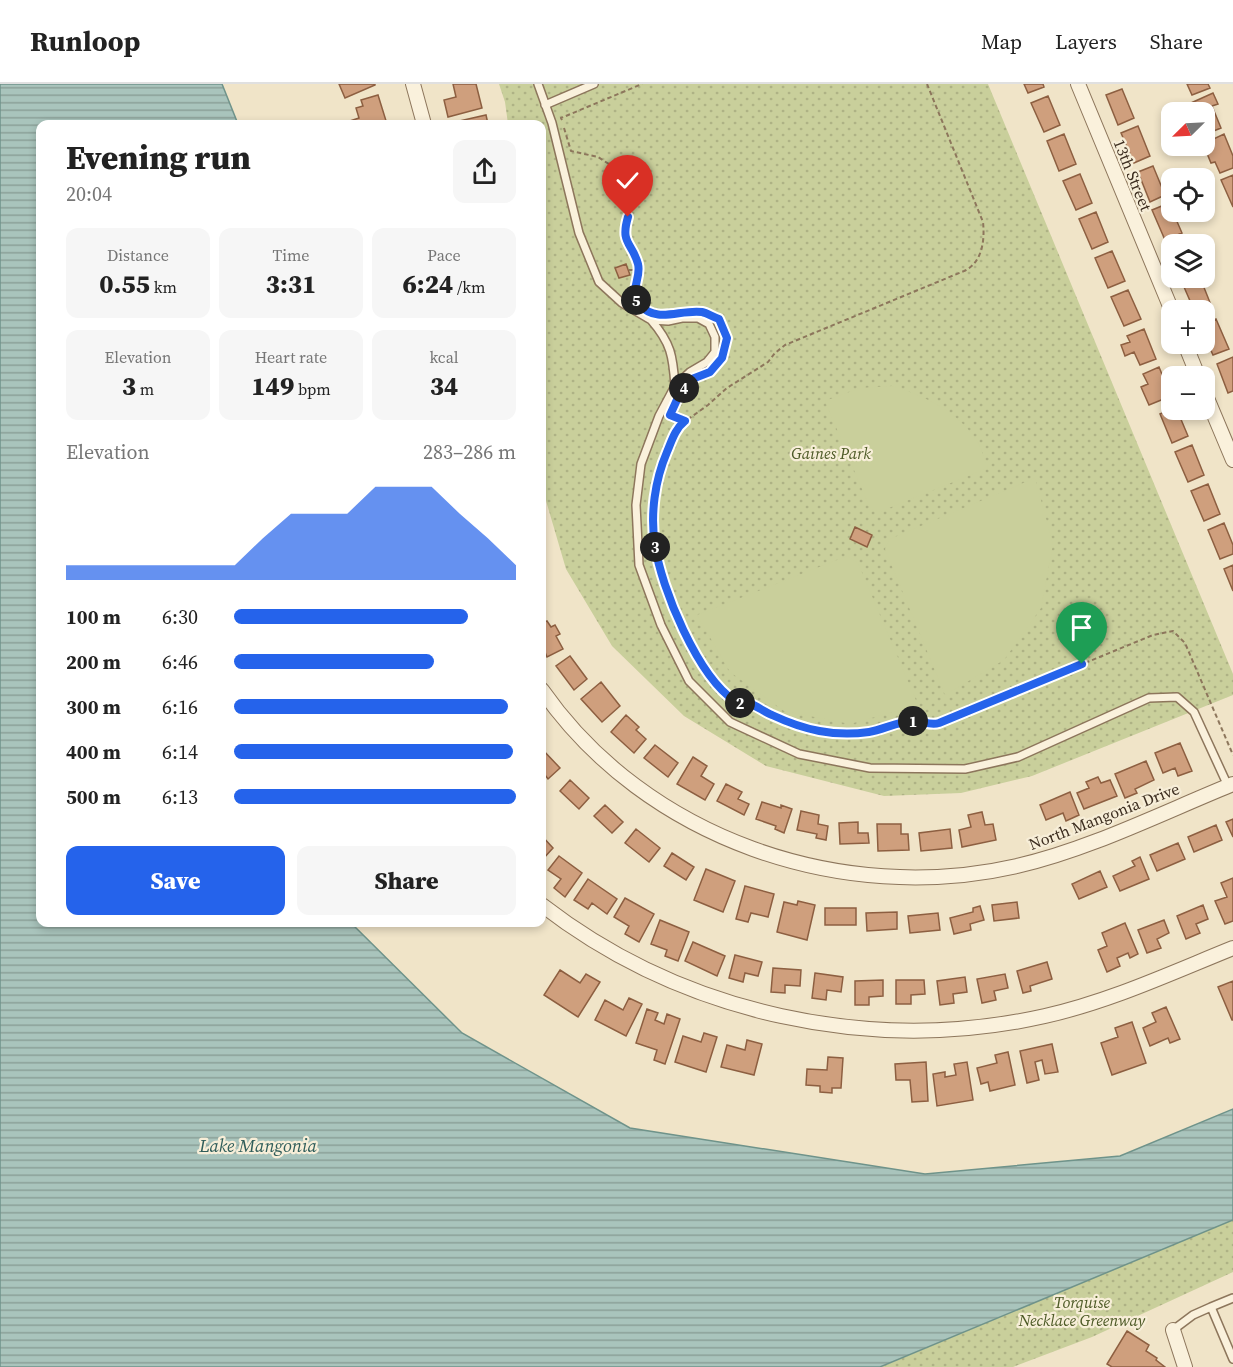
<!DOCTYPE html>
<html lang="en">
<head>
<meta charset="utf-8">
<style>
	:root { --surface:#fff; --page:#f6f6f6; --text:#222; --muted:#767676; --line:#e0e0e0; --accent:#2563eb }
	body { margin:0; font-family:"Source Serif 4",serif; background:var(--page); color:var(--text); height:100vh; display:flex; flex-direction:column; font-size:22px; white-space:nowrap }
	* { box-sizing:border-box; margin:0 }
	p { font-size:20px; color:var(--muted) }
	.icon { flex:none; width:33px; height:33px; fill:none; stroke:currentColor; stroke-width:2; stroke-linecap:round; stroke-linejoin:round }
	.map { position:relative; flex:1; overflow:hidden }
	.drawer { position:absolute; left:36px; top:36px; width:510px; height:807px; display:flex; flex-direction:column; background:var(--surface); border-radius:12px; box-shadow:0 3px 9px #0003 }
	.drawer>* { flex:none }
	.needle { width:39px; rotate:246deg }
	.tools { position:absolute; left:1161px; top:18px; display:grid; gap:12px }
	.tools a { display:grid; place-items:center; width:54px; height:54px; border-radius:12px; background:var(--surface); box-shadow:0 3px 9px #0003; font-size:30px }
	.pin { position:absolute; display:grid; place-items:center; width:51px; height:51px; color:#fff; margin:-62px -26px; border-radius:50% 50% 50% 0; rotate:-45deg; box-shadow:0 0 6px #0007 }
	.pin .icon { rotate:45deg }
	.km { position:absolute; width:30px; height:30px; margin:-15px; border-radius:50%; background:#222; color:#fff; font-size:16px; line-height:30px; text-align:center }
	.round { display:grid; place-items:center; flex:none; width:63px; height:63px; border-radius:12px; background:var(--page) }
	.headline { display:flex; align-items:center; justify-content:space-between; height:102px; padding:0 30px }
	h1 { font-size:33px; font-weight:800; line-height:45px }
	.figures { display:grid; grid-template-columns:repeat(3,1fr); gap:9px; height:102px; padding:6px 30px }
	.figures div { display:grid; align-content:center; border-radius:12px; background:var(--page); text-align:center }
	.figures b { font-size:26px; font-weight:800 }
	.figures small { font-size:16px; font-weight:400 }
	.figures p { font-size:16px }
	.chart { height:168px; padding:12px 30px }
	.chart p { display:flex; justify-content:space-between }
	.chart svg { width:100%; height:108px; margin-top:6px; fill:var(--accent); opacity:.7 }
	.primary-button { display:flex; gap:12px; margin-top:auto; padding:12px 30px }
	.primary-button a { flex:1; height:69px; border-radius:12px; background:var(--accent); color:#fff; font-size:24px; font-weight:800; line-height:69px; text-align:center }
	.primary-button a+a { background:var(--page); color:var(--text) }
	ul { padding:0 30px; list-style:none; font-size:20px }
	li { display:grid; grid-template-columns:96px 72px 1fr; align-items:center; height:45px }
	li i { height:15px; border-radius:8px; background:var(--accent) }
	header { display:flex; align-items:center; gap:36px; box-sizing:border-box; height:84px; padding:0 30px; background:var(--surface); border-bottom:2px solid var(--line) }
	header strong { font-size:28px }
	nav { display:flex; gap:33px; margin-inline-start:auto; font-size:21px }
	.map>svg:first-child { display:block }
	.park { fill:url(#park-dots) }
	.pitch { fill:#c9cf9b }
	.water { fill:url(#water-rules); stroke:#6f938a; stroke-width:1.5 }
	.building { fill:#cf9f7d; stroke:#8d5f41; stroke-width:1.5 }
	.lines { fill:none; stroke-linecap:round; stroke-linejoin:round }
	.lane-casing { stroke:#8d765c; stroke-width:10 }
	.street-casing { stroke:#8d765c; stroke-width:16 }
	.path { stroke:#8d765c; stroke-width:2; stroke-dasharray:4.5 3; stroke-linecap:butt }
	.lane { stroke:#faf1dc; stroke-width:7 }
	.street { stroke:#faf1dc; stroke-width:14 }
	.route-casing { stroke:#fff; stroke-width:12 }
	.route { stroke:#2563eb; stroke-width:8 }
	.labels { text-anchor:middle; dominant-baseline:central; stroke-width:4.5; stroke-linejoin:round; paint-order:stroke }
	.street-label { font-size:16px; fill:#3d2e20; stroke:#f7eed8 }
	.park-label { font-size:16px; font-style:italic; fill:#4d5a26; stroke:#f7eed8 }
	.water-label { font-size:18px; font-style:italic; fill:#2f5d5a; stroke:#f7eed8 }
</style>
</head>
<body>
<header>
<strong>Runloop</strong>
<nav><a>Map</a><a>Layers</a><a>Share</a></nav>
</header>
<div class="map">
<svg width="1233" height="1283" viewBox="0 0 1233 1283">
	<defs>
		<pattern id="park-dots" width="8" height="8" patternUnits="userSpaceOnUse" patternTransform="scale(1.5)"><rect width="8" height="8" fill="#c9cf9b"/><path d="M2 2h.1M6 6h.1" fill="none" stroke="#aeb285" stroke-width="1.8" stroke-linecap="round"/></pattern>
		<pattern id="water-rules" width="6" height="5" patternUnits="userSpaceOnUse" patternTransform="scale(1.5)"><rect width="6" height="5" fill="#a9c4bc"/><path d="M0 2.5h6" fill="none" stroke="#8ba098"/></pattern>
	</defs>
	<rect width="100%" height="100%" fill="#f0e4c8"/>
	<path class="park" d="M 499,0 L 988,0 L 1233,590 L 1233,611 L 1032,692 L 961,709 L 884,712 L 766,682 L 684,632 L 612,562 L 566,485 L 542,403 L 542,40 L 508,40 L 505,18 Z
		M 1233,1135 L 1233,1188 L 1092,1253 L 1013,1283 L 881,1283 Z"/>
	<path class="pitch" d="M 892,302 C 923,311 959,328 977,357 C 982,365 984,375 988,384 L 879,428 L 870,424 L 825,317 L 860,304 Z
		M 1035,394 L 1053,460 L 1041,524 L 1004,576 L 945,611 L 885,465 L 890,455 Z
		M 847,472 L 858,479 L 918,621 L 850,640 L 784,627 L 730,588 L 697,531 Z"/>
	<path class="water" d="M 0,0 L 222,0 L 238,40 L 40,40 L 40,838 L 351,839 L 462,949 L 630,1044 L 925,1090 L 1120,1072 L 1233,1025 L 1233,1136 L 880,1283 L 0,1283 Z"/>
	<path class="building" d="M 339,0 L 375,0 L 375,1 L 345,14 Z
		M 453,0 L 476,0 L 482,24 L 448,33 L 444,16 L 456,13 Z
		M 1024,0 L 1043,0 L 1044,3 L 1028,9 Z
		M 1187,0 L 1208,0 L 1210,4 L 1192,11 Z
		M 1122,5 L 1134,34 L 1118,41 L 1106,11 Z
		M 1213,9 L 1218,20 L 1212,22 L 1221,44 L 1204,51 L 1204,28 L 1195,28 L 1191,19 Z
		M 378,11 L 387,40 L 352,40 L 350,37 L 359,34 L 356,24 L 363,22 L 361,16 Z
		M 1048,12 L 1060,41 L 1044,48 L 1031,19 Z
		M 486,31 L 488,40 L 459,40 L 459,37 Z
		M 1138,42 L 1150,72 L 1134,79 L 1121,49 Z
		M 1064,50 L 1076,80 L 1059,87 L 1047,57 Z
		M 1224,50 L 1233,72 L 1233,84 L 1220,89 L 1215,78 L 1211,79 L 1206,67 L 1210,65 L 1207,58 Z
		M 1153,82 L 1165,111 L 1150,118 L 1138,88 Z
		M 1080,90 L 1092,119 L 1076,126 L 1063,97 Z
		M 1233,91 L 1233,123 L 1221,96 Z
		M 1169,119 L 1182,149 L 1165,156 L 1152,126 Z
		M 1096,128 L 1108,158 L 1092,165 L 1079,135 Z
		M 1112,167 L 1125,197 L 1108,204 L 1095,174 Z
		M 626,180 L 630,191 L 619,194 L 615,184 Z
		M 1201,196 L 1213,226 L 1204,230 L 1204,226 L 1194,226 L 1184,203 Z
		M 1128,206 L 1141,235 L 1124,242 L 1111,213 Z
		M 1216,235 L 1229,265 L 1213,271 L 1204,251 L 1204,240 Z
		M 1144,245 L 1156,275 L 1140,281 L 1134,268 L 1125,272 L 1121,261 L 1130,258 L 1127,252 Z
		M 1233,273 L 1233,307 L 1228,309 L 1217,280 Z
		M 1159,283 L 1171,312 L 1149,321 L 1141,303 L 1148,300 L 1143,290 Z
		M 1172,325 L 1177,326 L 1188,352 L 1172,359 L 1160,330 Z
		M 1192,361 L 1204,391 L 1188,398 L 1175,368 Z
		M 1208,400 L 1220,430 L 1204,437 L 1191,407 Z
		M 1224,439 L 1233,461 L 1233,470 L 1220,475 L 1208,446 Z
		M 855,443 L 872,451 L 867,463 L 850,455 Z
		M 1233,481 L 1233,507 L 1224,485 Z
		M 547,537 L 551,543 L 555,541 L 560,550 L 556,552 L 563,565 L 547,573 L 542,561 L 542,539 Z
		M 570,572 L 587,595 L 574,606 L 556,582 Z
		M 601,598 L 620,622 L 602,638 L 581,615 Z
		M 626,631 L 639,643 L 636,646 L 646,655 L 634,669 L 611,648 Z
		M 1180,659 L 1192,687 L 1178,692 L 1175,684 L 1163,689 L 1155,669 Z
		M 655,661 L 678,679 L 668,693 L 644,674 Z
		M 542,665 L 560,684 L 548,695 L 542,687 Z
		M 693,673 L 707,682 L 701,692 L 714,700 L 705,716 L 677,700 Z
		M 1146,677 L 1154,696 L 1135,705 L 1137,709 L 1125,714 L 1115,690 Z
		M 1098,693 L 1101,699 L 1110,696 L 1117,712 L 1084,725 L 1077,709 L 1089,704 L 1086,698 Z
		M 570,696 L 589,714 L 579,725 L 560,707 Z
		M 726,700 L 742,708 L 738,715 L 749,720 L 744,731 L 717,717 Z
		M 1070,708 L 1079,731 L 1066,737 L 1063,729 L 1046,736 L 1040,721 Z
		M 762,718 L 781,724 L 781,721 L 792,725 L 784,749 L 775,745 L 776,742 L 756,735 Z
		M 605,721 L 623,738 L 612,749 L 594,732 Z
		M 801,727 L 819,731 L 818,740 L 828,742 L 826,756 L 816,754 L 817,750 L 797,746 Z
		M 982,728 L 985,741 L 993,740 L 996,756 L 962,763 L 959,746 L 971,743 L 968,731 Z
		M 1233,735 L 1233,753 L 1226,738 Z
		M 858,738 L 858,749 L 868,749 L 869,759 L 840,760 L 839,739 Z
		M 877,740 L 901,740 L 901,750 L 908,750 L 909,766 L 878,767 Z
		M 1216,741 L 1222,756 L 1194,768 L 1188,753 Z
		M 636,745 L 660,764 L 649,778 L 625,759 Z
		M 950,745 L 952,764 L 921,767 L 919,749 Z
		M 542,752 L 553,764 L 542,776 Z
		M 1178,759 L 1185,775 L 1157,787 L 1150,771 Z
		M 672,769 L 694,783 L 686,796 L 664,782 Z
		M 559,772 L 582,789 L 565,813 L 554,804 L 561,795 L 548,786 Z
		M 1140,773 L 1149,795 L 1120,807 L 1113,792 L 1135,782 L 1132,777 Z
		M 706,785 L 735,797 L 723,828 L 694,816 Z
		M 1100,787 L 1107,803 L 1079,815 L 1072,800 Z
		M 1233,794 L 1233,837 L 1225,840 L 1215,817 L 1227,813 L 1221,799 Z
		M 588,795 L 617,815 L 607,830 L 592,819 L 588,825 L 574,816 Z
		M 745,802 L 774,810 L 768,833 L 751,829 L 748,838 L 736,835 Z
		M 625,814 L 654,830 L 639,858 L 625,850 L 629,842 L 614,833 Z
		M 798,817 L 815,821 L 807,856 L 777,848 L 784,818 L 797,821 Z
		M 1017,818 L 1019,834 L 994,837 L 992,821 Z
		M 1203,821 L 1208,835 L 1196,840 L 1200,849 L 1186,855 L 1177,832 Z
		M 980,822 L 984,836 L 970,840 L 971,846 L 954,850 L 950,834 L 973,828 L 973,824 Z
		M 825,824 L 856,824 L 856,841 L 825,841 Z
		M 897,828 L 897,845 L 867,847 L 866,829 Z
		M 938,829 L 940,846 L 910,849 L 908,832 Z
		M 660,836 L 689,848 L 678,877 L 665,872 L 667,866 L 651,860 Z
		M 1164,836 L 1169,849 L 1157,855 L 1161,864 L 1147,869 L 1138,846 Z
		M 1125,839 L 1138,870 L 1130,874 L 1128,869 L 1117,874 L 1120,882 L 1107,888 L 1098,866 L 1107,862 L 1102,849 Z
		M 693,858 L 725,872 L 717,892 L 685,877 Z
		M 735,871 L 762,878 L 758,892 L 745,889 L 743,898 L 729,894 Z
		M 1047,878 L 1052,895 L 1030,902 L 1031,907 L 1023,909 L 1017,887 Z
		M 773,884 L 801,886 L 800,902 L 785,901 L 785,909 L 771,908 Z
		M 560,886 L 580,899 L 586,890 L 600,898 L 578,933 L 544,911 Z
		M 815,889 L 843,893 L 841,908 L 827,906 L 826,916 L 812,914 Z
		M 1005,890 L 1008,904 L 994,907 L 996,916 L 982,919 L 977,895 Z
		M 965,893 L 967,908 L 953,910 L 954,919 L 940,921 L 937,897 Z
		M 883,896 L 883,912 L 869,913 L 869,921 L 855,921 L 855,897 Z
		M 896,896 L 924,896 L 925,910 L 911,911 L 911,920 L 896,920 Z
		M 1233,897 L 1233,936 L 1232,936 L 1218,903 Z
		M 629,914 L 642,920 L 626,952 L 595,936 L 605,916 L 623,926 Z
		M 1166,923 L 1180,955 L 1170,959 L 1168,954 L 1150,962 L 1143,944 L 1156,938 L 1152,929 Z
		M 647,925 L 658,929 L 655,936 L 664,940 L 667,930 L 680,935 L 665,980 L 654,976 L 657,966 L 636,959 Z
		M 1132,938 L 1146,979 L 1112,991 L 1101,959 L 1118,953 L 1115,944 Z
		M 704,949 L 717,953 L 706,988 L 675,978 L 683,952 L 701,958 Z
		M 747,956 L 762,960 L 754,991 L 721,983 L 727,961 L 745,966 Z
		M 1052,960 L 1058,988 L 1045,990 L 1042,976 L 1035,978 L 1039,996 L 1027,999 L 1020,967 Z
		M 1008,968 L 1015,1001 L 990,1007 L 988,998 L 981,1000 L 977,984 L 997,979 L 995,971 Z
		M 828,973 L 843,974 L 841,1004 L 832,1004 L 832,1009 L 820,1008 L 820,1002 L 806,1001 L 807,985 L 827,986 Z
		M 926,978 L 928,1017 L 912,1018 L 910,996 L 896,996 L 895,980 Z
		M 967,978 L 973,1016 L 937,1022 L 933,990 L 945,988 L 945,993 L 956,991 L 954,980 Z
		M 1127,1247 L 1149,1261 L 1146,1267 L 1157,1274 L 1156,1276 L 1165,1283 L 1112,1283 L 1107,1280 Z"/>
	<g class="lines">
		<defs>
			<path id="lane" d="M 538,0 L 552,39 L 579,149 L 599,198 L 622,219 L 651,236 L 668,237 L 682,234 L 698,234 L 709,240 L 715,253 L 715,268 L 707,278 L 690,288 L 675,302 L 659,332 L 641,380 L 636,421 L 639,481 L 661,541 L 689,597 L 730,638 L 799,670 L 870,684 L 965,685 L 1018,673 L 1149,614 L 1177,613 L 1194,628 L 1228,702
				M 545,21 L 594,0
				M 651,236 C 671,259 673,272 675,302
				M 1233,1214 L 1211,1223 L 1233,1275
				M 1173,1246 L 1193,1231 L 1211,1223"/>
			<path id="street" d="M 413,0 L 424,40
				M 1078,0 L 1172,227
				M 1185,260 L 1198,292
				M 1204,307 L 1233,376
				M 542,606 C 646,755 842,822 1017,782 C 1088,766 1164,728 1233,700
				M 542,821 C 683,930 871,971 1045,932 C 1111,917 1171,889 1233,864
				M 1173,1246 L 1185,1283"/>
		</defs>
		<use href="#lane" class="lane-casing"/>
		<use href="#street" class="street-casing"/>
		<path class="path" d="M 927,0 L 983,138 C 985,157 982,179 964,187 L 785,261 L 775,269 L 768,278 L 727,304 L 708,321 L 677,343 L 661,381 L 654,414 L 655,463 L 671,514 L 686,551 L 702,581 L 719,603 L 737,619 L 748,619 L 769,630 L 804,645 L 831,650 L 880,647 L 914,636 L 927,641 L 939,639 L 1153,551 L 1173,547 L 1185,559 L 1233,671
			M 562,36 L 561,34 L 642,0
			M 564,44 L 571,67 L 598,73 L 615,84 L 627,100 L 630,117 L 624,145 L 625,155 L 639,183 L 635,213 L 636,217
			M 629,186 L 639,186
			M 716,234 L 719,235 L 723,244
			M 725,249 L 727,254 L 725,261
			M 670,330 L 685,337"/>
		<use href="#lane" class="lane"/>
		<use href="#street" class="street"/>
	</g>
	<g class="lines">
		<defs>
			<path id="route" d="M 628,133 C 620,160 632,158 638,180 C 641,192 633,202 635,213 C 635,216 638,219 640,221 C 657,240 680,225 702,228 C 707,229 713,233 719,235 L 727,254 L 722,274 L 710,288 L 692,295 L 681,307 L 670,331 L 685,337 C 675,345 672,356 667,368 C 655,396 650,430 655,461 C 661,504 698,593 735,617 C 739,620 743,618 748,619 C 756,621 764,628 772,631 C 804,646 834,653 869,648 C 883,646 898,637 913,637 C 922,636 929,642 939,639 L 1082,580"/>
		</defs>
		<use href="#route" class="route-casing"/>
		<use href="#route" class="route"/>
	</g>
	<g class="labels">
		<g class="street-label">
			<text transform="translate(1133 91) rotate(68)">13th Street</text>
			<text transform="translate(1104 732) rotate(-21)">North Mangonia Drive</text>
		</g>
		<g class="park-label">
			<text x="831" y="369">Gaines Park</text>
			<text x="1082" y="1218">Torquise<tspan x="1082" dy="18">Necklace Greenway</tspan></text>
		</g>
		<g class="water-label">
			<text x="258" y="1061">Lake Mangonia</text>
		</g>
	</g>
</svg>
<div class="tools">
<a><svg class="needle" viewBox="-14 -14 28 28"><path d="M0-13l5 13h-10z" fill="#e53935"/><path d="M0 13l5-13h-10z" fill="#767676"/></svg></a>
<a><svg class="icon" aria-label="locate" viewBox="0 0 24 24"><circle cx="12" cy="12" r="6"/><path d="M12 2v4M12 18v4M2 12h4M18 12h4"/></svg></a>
<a><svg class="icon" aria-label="layers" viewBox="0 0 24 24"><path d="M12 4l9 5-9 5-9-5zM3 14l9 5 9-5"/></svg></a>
<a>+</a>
<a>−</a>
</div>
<div class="pin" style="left:1082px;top:580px;background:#1e9e55"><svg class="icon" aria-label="arrive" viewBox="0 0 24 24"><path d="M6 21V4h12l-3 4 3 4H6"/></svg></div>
<div class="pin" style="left:628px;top:133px;background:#d93025"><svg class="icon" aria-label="check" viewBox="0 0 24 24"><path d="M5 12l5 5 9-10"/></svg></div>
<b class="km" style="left:913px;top:637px">1</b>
<b class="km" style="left:740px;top:619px">2</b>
<b class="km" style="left:655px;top:463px">3</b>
<b class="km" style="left:684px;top:304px">4</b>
<b class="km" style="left:636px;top:216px">5</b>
<section class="drawer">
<div class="headline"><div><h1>Evening run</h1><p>20:04</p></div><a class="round"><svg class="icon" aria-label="share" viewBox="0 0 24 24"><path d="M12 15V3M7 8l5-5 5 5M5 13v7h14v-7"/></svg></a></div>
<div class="figures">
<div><p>Distance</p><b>0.55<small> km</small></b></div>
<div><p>Time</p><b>3:31</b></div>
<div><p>Pace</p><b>6:24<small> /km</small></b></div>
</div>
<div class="figures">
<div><p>Elevation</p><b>3<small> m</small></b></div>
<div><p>Heart rate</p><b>149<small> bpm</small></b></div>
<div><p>kcal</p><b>34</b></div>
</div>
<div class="chart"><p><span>Elevation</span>283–286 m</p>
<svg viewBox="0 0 160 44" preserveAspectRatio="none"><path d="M0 44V38L10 38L20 38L30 38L40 38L50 38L60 38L70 27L80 17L90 17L100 17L110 6L120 6L130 6L140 17L150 27L160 38V44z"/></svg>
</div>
<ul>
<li><b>100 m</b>6:30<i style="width:83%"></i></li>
<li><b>200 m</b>6:46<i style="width:71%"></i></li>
<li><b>300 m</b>6:16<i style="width:97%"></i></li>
<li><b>400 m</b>6:14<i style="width:99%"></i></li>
<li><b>500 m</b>6:13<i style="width:100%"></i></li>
</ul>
<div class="primary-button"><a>Save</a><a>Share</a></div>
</section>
</div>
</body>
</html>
